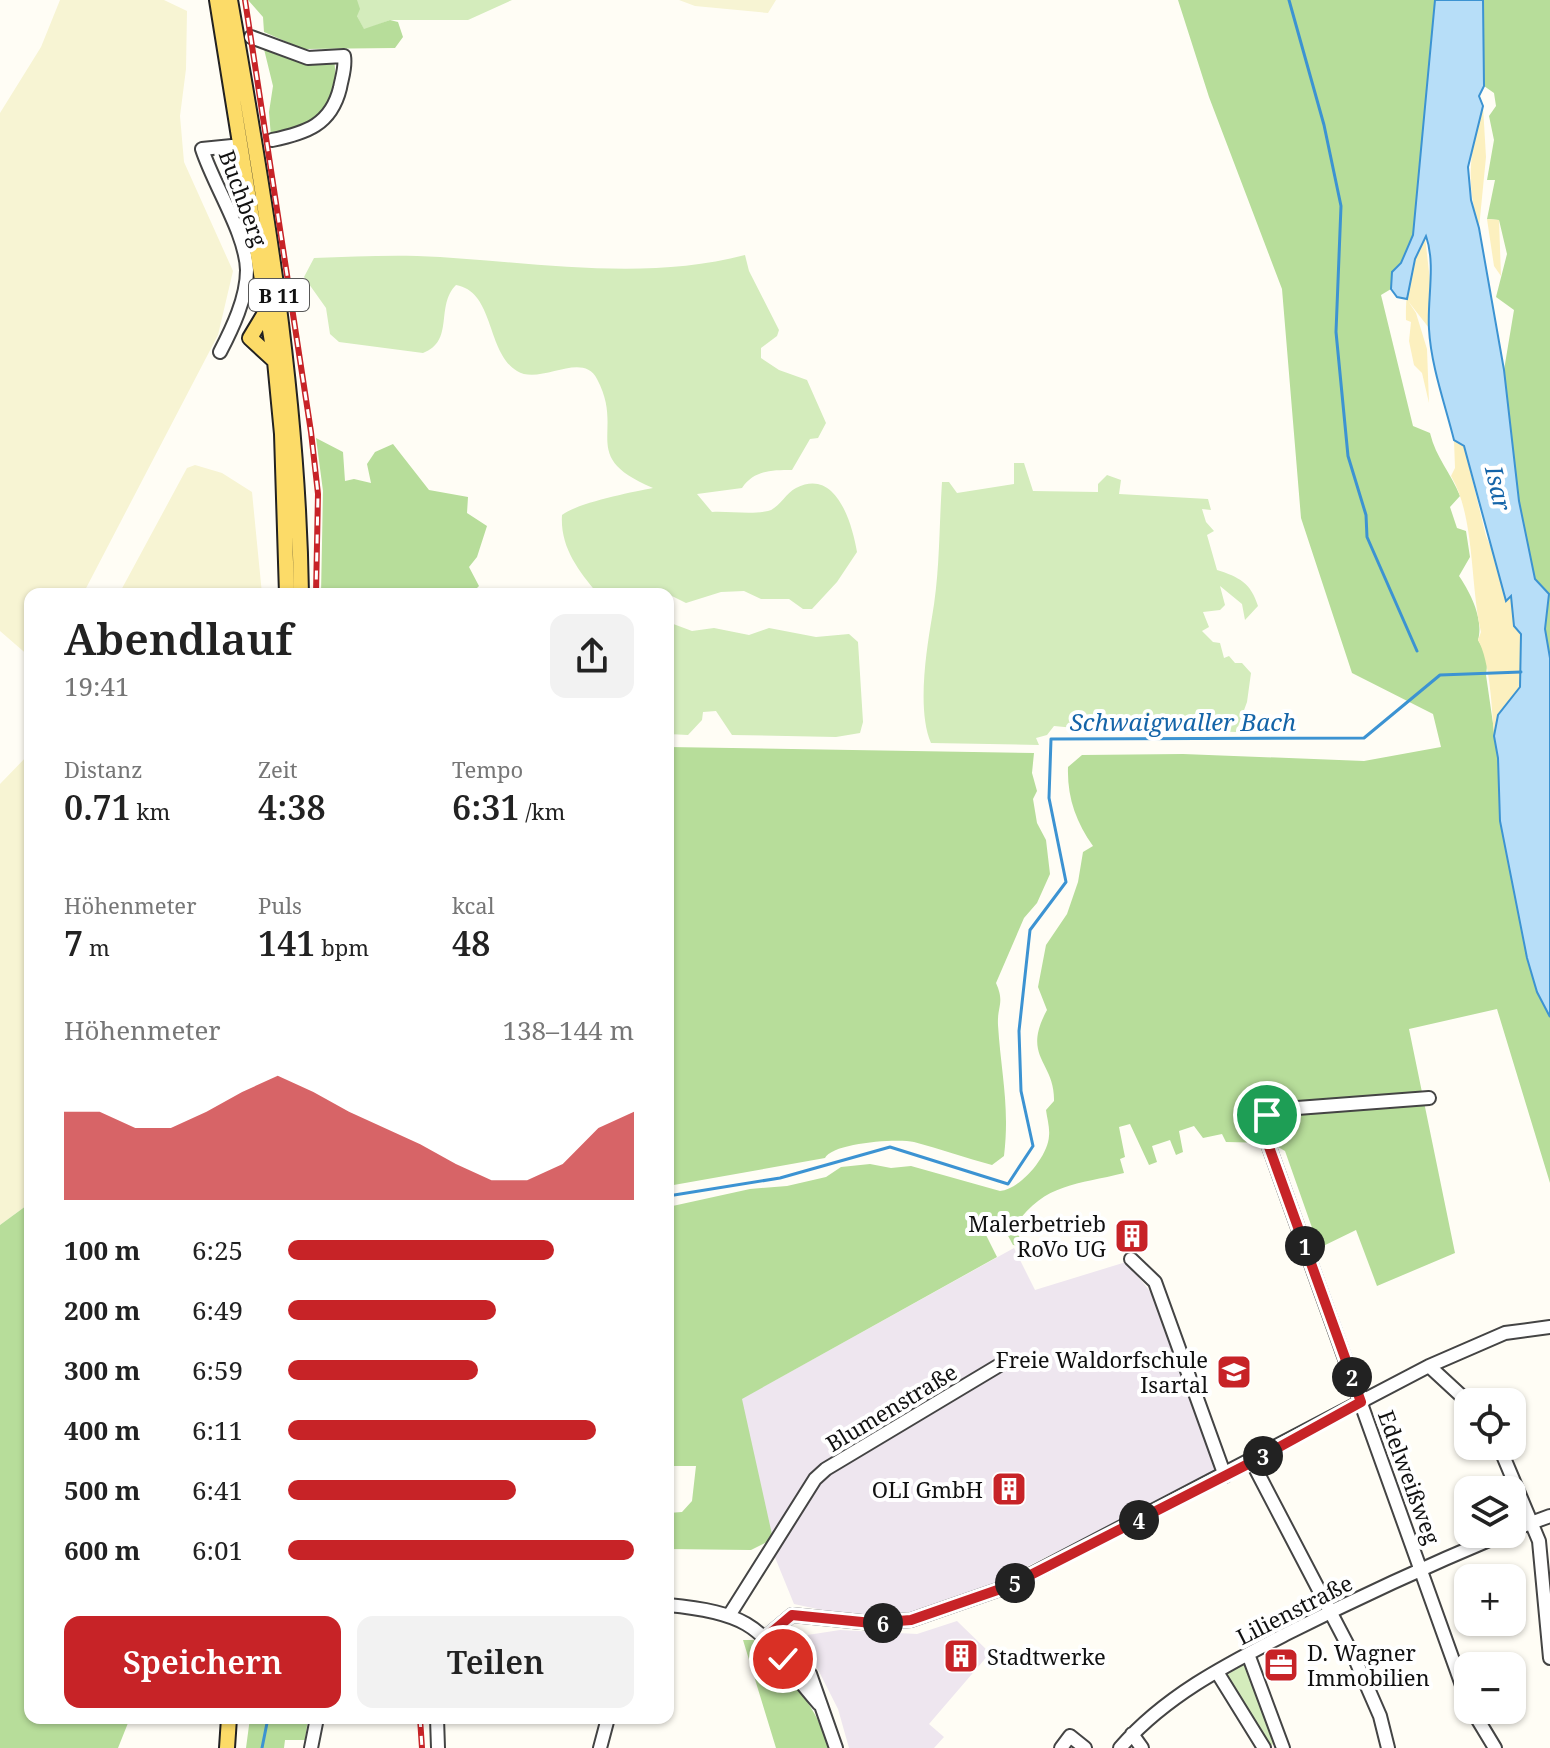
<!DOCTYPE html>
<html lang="de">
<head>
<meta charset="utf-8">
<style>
	:root { --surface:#fff; --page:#f2f2f2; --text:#222; --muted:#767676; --accent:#c72327 }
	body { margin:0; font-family:"Noto Serif",serif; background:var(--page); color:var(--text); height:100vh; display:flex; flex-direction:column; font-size:30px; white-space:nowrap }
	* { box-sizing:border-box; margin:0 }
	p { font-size:26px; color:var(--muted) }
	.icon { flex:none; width:44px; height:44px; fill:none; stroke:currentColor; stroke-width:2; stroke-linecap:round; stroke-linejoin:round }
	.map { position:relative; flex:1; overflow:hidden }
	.details { position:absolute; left:24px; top:588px; width:650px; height:1136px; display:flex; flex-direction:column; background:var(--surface); border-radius:16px; box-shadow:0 2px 6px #0004 }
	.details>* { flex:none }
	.fabs { position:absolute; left:1454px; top:1388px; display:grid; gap:16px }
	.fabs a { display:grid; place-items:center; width:72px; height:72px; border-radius:16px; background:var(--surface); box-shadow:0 2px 6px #0004; font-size:40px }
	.pin { position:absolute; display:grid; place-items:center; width:68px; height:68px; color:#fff; margin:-34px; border:4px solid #fff; border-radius:50%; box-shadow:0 2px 8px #0007 }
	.km { position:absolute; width:40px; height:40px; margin:-20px; border-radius:50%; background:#222; color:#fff; font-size:22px; line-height:40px; text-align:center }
	.round { display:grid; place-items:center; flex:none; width:84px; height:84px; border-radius:16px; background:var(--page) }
	.headline { display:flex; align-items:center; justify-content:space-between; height:136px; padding:0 40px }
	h1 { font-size:44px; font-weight:600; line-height:60px }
	.metrics { display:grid; grid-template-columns:repeat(3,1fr); gap:12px; height:136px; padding:8px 40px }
	.metrics div { display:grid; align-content:center }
	.metrics b { font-size:34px; font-weight:600 }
	.metrics small { font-size:22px; font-weight:400 }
	.metrics p { font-size:22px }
	.chart { height:224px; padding:16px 40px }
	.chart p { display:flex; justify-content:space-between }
	.chart svg { width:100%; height:144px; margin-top:8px; fill:var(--accent); opacity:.7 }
	.action { display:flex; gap:16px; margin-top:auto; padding:16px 40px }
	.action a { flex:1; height:92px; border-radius:16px; background:var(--accent); color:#fff; font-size:32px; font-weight:600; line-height:92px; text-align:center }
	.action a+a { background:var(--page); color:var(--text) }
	ul { padding:0 40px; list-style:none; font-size:26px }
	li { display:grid; grid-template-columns:128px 96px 1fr; align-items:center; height:60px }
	li i { height:20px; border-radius:10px; background:var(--accent) }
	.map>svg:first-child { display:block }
	.industrial { fill:#eee6ef }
	.farmland { fill:#f7f4d3 }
	.green { fill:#d4ecbc }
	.forest { fill:#b7dd9a }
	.sand { fill:#fcf0bf }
	.water { fill:#b7def8; stroke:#3c93d2; stroke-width:2 }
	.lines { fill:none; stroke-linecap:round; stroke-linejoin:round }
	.stream { stroke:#3c93d2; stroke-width:3 }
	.minor-casing { stroke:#444; stroke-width:16 }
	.major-casing { stroke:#222; stroke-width:18 }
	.minor { stroke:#fff; stroke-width:12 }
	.major { stroke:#fcdb68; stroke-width:14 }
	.rail-casing { stroke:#c72327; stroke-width:6 }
	.rail { stroke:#fff; stroke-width:3; stroke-dasharray:9; stroke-linecap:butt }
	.route-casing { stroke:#fff; stroke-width:16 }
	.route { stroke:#c72327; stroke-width:10 }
	.labels { text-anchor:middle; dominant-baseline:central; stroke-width:8; stroke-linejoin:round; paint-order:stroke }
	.shield { fill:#fff; stroke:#585858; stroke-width:2 }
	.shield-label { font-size:20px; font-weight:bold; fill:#111 }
	.street-label { font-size:22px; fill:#111; stroke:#fff }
	.poi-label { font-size:22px; fill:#111; stroke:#fff; text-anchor:end }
	.water-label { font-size:24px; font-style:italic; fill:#1464a8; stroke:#fff }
</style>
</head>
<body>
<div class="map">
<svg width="1550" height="1748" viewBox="0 0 1550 1748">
	<rect width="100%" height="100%" fill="#fffdf5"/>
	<path class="industrial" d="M 1014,1248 L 1035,1290 L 1126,1262 L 1153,1295 L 1216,1473 L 988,1586 L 905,1617 L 836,1613 L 794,1604 L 737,1464 L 741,1399 Z
		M 957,1621 L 990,1653 L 929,1724 L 944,1737 L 934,1748 L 849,1748 L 838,1709 L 801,1636 L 840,1630 L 917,1634 Z"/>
	<path class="farmland" d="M 60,0 L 164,0 L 187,11 L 186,69 L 180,116 L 184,162 L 233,271 L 218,335 L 83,594 L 30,594 L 30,657 L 0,631 L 0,113 L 41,47 Z
		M 679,0 L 776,0 L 768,13 L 695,6 Z
		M 195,465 L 222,473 L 252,492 L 262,594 L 119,594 L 187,468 Z
		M 30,753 L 30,1203 L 0,1225 L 0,784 Z"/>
	<path class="green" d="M 357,0 L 512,0 L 468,20 L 390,20 L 364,30 L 357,16 Z
		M 745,255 L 749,271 L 779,330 L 777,336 L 761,348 L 761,358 L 779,370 L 807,380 L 826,423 L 818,438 L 810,439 L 792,470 C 772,470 754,470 742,488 L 697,494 L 712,512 C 729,511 751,515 768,511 C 778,509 786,493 796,488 C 836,467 852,523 857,552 L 837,582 L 812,609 L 803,609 L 789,599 L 761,599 L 744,591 L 721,592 L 686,603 L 668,594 L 597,593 C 578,570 560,547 562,515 C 577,503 632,492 653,488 C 577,456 626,433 597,379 C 582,350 540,386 517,371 C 486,352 495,292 456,285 C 435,306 455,341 423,353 L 339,342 L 330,334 L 326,308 L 304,277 L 314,258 C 348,257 383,255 417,256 C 525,260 639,283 745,255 Z
		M 1014,463 L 1024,463 L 1033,491 L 1098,492 L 1098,484 L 1107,475 L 1121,480 L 1119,494 L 1208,499 L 1211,510 L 1202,509 L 1206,522 L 1214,531 L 1207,535 L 1217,570 C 1239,577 1251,583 1258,606 L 1245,620 L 1242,604 L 1220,586 L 1225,605 L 1220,610 L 1203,612 L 1209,627 L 1202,631 L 1213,642 L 1220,643 L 1224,658 L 1229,656 L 1235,663 L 1242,663 L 1251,673 L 1247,702 L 1236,732 L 1169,730 L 1151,725 L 1149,729 C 1116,729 1086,730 1054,726 L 1047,735 L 1036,738 L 1039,745 L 931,743 C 917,711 926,652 932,617 C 940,573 939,526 942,482 L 949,482 L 957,493 L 1014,484 Z
		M 668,622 L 692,631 L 714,628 L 749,635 L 769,628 L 816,637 L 849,634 L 858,642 L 863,722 L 860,733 L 836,737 L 732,735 L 716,711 L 703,712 L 702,720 L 688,735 L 668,734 Z
		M 1242,1664 L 1248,1666 L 1278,1741 L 1267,1748 L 1226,1676 Z"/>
	<path class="forest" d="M 248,0 L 357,0 L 360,9 L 357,16 L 364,29 L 390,20 L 398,22 L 403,37 L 395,48 L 303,49 L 264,32 L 263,17 Z
		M 1178,0 L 1435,0 L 1413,235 L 1401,263 L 1392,272 L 1391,289 L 1381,295 L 1413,426 L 1430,433 C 1436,458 1451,473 1460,496 L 1450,507 L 1457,528 L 1466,531 L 1470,557 L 1459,576 C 1470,592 1484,619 1478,640 L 1488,657 L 1486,675 L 1498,758 L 1500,821 L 1527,958 L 1537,992 L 1550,1017 L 1550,1183 L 1497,1009 L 1409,1029 L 1455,1253 L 1377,1286 L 1356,1230 L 1315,1250 L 1316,1239 L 1285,1151 L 1271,1143 L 1226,1142 L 1222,1134 L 1203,1138 L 1194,1126 L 1179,1131 L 1183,1152 L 1176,1155 L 1170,1140 L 1152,1146 L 1157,1162 L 1149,1165 L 1130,1124 L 1119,1127 L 1125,1157 L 1120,1159 L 1124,1173 C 1077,1185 1044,1183 1015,1226 L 1023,1246 L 1013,1245 L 1006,1232 L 998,1233 L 995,1224 L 985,1233 L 997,1257 L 742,1399 L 773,1539 L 751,1550 L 668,1549 L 668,1513 L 682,1512 L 692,1501 L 696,1466 L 668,1466 L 668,1207 L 750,1189 L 787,1186 L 826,1177 L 841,1167 L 870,1164 L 891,1168 L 911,1166 L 1000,1191 C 1021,1189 1048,1156 1049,1136 C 1050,1128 1047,1118 1046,1110 L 1054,1101 C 1055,1061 1021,1058 1047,1010 L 1038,987 L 1046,945 L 1067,914 L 1078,882 L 1083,852 L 1093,846 C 1076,822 1067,797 1068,767 L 1082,755 L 1183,754 L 1364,761 L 1441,747 L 1433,714 L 1352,673 L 1301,518 L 1282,289 L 1209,97 Z
		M 1483,0 L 1550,0 L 1550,658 L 1545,629 L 1549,594 L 1535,579 L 1519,501 L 1504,370 L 1514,310 L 1496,297 L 1507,254 L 1499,220 L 1487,219 L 1495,180 L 1487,180 L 1494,140 L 1489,116 L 1496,106 L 1494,93 L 1484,86 Z
		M 263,45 L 334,60 C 342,113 317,123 271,137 L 269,112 L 273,86 Z
		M 316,438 L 343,452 L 345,481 L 354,479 L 371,483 L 367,464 L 375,452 L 393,444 L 429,490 L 468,497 L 467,513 L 487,526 L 477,557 L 469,567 L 479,586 L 471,594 L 321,594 L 323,491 Z
		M 668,747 L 1034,753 L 1032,773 L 1037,791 L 1033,799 L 1037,823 L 1046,840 L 1050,874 L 1037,903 L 1024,918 L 996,983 C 1005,1003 997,1006 998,1025 C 1001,1073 1010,1106 1004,1156 L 992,1165 C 966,1158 940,1149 914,1142 C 897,1138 832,1143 825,1158 L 668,1186 Z
		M 30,1203 L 30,1718 L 130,1718 L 118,1748 L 0,1748 L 0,1225 Z
		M 743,1640 L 754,1640 C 785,1673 817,1704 829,1748 L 776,1748 Z
		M 250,1718 L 308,1718 L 305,1740 L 285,1740 L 284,1748 L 246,1748 Z"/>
	<path class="sand" d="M 1483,106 L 1486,157 L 1479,228 C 1466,186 1469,149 1483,106 Z
		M 1487,219 L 1499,220 L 1501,276 L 1494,266 Z
		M 1425,236 L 1432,299 L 1429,328 L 1408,301 L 1416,313 L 1427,349 L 1429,403 L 1422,373 L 1414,365 L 1409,341 L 1411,322 L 1406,320 C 1405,297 1410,254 1425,236 Z
		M 1454,440 L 1464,446 L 1486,536 L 1511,594 L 1521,634 L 1520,688 L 1498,715 L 1494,736 C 1492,709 1490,661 1478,640 L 1481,632 C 1470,585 1475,516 1451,476 L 1455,468 Z"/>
	<path class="water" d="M 1435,0 L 1483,0 L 1484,86 L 1479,96 L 1483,106 L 1468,167 L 1471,200 L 1479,228 L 1504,370 L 1519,501 L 1535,579 L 1549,594 L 1545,629 L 1550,658 L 1550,1017 L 1537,992 L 1527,958 L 1500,821 L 1498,758 L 1494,736 L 1498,715 L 1520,687 L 1521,634 L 1514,626 L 1511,596 L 1506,601 L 1464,446 L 1454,440 C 1445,404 1431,366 1429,329 C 1427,300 1436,264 1426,236 L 1415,259 L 1407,299 L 1397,297 L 1391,289 L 1392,272 L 1401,263 L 1413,235 Z"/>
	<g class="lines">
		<path class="stream" d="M 1289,0 L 1324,125 L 1341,206 L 1336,332 L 1348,456 L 1366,515 L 1367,537 L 1417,651
			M 668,1196 L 780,1178 L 890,1147 L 1008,1184 L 1033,1146 L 1021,1091 L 1019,1031 L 1030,930 L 1066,882 L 1049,798 L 1051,739 L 1364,738 L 1440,675 L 1521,672
			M 262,1748 L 268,1718"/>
		<defs>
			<path id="minor" d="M 251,37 L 308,58 L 344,56 C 346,67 342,77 340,88 C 331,125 306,133 272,140
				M 220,352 C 232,329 247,298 247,270 C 246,234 214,186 202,149 L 232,146
				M 1429,1098 L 1284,1109 L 1267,1115 L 1264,1133 L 1468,1702
				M 1131,1259 L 1155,1282 L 1225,1476
				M 1429,1366 L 1468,1402
				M 1499,1446 L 1539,1541 L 1550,1658
				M 1252,1462 L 1356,1661 L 1380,1716 L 1388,1748
				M 1512,1530 L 1550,1516
				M 668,1605 C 767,1614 760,1637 819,1704
				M 730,1614 L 815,1479 L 826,1469 L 1003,1363
				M 766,1637 L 792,1615 L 872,1623 L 911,1620 L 1009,1586 L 1429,1366 L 1505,1333 L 1550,1327
				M 769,1639 L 784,1645 L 810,1674 L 836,1748
				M 1248,1654 L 1283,1748
				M 1217,1672 L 1264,1748
				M 1472,1710 L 1495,1748
				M 437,1718 L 438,1748
				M 1132,1734 L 1142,1748
				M 311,1748 L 317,1718
				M 600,1748 L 608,1718
				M 1061,1748 L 1070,1736 L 1085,1748
				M 1120,1748 C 1165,1696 1226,1665 1286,1634 C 1357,1598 1429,1565 1503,1534"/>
			<path id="major" d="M 217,0 L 275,361 L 282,434 L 287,594
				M 230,0 C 265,198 298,393 301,594
				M 268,308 L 250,338 L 275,361
				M 227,1748 L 229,1718"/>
		</defs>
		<use href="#minor" class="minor-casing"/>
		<use href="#major" class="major-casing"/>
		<use href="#minor" class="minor"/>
		<use href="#major" class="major"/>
		<defs>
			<path id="rail" d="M 245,0 L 311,432 L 318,494 L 316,594
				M 420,1718 L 422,1748"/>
		</defs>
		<use href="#rail" class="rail-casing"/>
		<use href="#rail" class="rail"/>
	</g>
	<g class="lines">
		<defs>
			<path id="route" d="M 783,1659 L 766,1637 L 792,1615 L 872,1623 L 911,1620 L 1009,1586 L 1252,1462 L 1361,1402 L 1264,1133 L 1267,1115"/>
		</defs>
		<use href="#route" class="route-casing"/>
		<use href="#route" class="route"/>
	</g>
	<defs>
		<symbol id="building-square" viewBox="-11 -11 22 22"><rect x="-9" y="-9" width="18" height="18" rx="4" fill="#c72327" stroke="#fff"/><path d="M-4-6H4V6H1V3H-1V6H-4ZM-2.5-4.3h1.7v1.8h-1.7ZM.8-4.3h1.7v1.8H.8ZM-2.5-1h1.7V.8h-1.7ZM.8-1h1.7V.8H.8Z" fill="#fff"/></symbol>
		<symbol id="school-square" viewBox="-11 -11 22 22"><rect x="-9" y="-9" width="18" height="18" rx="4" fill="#c72327" stroke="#fff"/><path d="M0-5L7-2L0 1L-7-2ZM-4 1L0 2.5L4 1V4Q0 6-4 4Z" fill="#fff"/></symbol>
		<symbol id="office-square" viewBox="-11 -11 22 22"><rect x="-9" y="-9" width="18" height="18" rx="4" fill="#c72327" stroke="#fff"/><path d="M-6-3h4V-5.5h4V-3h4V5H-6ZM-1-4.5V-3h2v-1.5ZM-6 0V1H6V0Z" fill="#fff"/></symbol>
	</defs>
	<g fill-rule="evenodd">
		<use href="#building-square" x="1112" y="1216" width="40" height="40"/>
		<use href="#school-square" x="1214" y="1352" width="40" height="40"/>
		<use href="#building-square" x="989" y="1469" width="40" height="40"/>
		<use href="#building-square" x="941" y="1636" width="40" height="40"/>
		<use href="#office-square" x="1261" y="1645" width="40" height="40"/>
	</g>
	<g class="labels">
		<rect class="shield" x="249" y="279" width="60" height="32" rx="6"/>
		<g class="shield-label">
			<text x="279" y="295">B 11</text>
		</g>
		<g class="street-label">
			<text transform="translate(244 198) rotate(70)">Buchberg</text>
			<text transform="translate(891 1407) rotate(-31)">Blumenstraße</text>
			<text transform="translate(1410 1477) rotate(70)">Edelweißweg</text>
			<text transform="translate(1294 1609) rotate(-27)">Lilienstraße</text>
		</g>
		<g class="poi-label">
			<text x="1106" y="1223">Malerbetrieb<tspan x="1106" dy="25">RoVo UG</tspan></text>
			<text x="1208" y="1359">Freie Waldorfschule<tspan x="1208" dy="25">Isartal</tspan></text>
			<text x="983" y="1489">OLI GmbH</text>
			<text x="1307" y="1652" text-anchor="start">D. Wagner<tspan x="1307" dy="25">Immobilien</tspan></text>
			<text x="987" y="1656" text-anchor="start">Stadtwerke</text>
		</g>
		<g class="water-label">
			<text transform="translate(1499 488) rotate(77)">Isar</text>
			<text x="1183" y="721">Schwaigwaller Bach</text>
		</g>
	</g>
</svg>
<div class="fabs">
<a><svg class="icon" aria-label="locate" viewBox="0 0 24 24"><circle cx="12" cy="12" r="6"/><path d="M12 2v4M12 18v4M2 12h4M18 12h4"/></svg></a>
<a><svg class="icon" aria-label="layers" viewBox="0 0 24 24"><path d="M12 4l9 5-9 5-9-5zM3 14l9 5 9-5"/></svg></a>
<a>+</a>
<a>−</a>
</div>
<div class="pin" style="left:1267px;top:1115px;background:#1e9e55"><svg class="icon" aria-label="arrive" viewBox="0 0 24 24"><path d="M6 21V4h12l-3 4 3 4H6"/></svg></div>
<div class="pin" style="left:783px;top:1659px;background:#d93025"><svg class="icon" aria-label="check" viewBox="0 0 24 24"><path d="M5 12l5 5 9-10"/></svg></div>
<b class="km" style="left:1305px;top:1246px">1</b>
<b class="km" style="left:1352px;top:1377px">2</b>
<b class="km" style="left:1263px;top:1456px">3</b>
<b class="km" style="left:1139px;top:1520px">4</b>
<b class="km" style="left:1015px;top:1583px">5</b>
<b class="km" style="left:883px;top:1623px">6</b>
<section class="details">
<div class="headline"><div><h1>Abendlauf</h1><p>19:41</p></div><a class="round"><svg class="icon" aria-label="share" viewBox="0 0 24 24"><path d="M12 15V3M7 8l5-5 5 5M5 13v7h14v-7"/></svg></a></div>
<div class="metrics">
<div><p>Distanz</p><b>0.71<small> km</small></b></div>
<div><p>Zeit</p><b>4:38</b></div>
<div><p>Tempo</p><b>6:31<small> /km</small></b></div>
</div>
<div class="metrics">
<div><p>Höhenmeter</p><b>7<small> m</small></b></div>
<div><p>Puls</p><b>141<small> bpm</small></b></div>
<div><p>kcal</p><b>48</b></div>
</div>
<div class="chart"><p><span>Höhenmeter</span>138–144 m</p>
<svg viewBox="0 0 160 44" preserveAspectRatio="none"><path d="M0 44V17L10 17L20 22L30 22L40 17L50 11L60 6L70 11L80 17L90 22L100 27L110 33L120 38L130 38L140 33L150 22L160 17V44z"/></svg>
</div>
<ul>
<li><b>100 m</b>6:25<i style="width:77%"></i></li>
<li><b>200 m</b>6:49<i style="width:60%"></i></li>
<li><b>300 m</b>6:59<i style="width:55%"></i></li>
<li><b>400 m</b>6:11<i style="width:89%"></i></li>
<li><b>500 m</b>6:41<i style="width:66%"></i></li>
<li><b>600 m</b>6:01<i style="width:100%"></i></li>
</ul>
<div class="action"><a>Speichern</a><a>Teilen</a></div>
</section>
</div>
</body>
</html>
